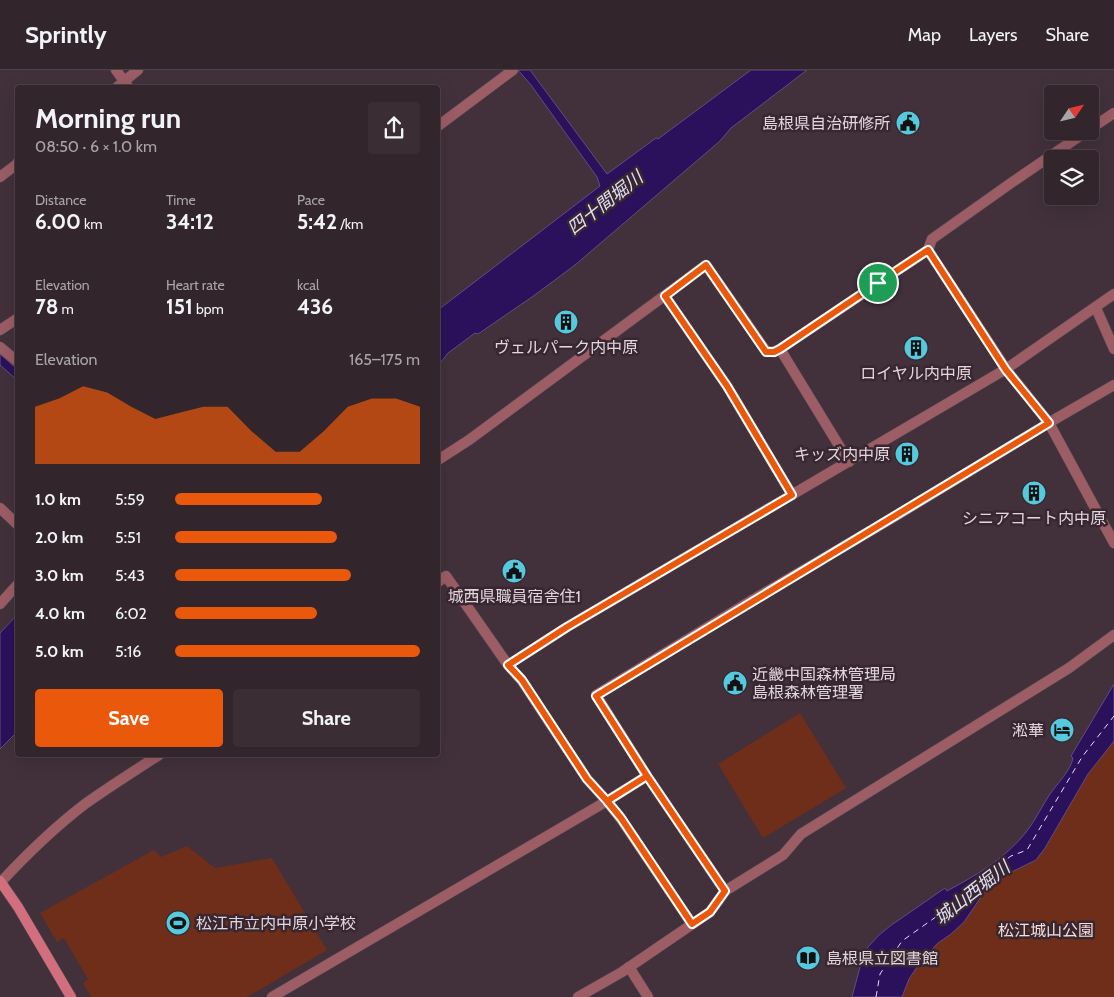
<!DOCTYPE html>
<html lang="en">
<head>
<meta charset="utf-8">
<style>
	:root { --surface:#32252c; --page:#3a2d34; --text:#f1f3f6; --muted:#a8a5a9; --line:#4d4248; --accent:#ea580c }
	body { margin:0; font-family:Cabin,"Noto Sans JP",sans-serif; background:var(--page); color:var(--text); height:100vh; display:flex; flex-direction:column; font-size:19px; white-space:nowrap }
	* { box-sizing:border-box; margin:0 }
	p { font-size:16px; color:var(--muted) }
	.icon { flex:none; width:28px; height:28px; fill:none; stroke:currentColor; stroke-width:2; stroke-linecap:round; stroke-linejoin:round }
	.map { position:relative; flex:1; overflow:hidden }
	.sheet { position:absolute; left:15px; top:15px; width:425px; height:672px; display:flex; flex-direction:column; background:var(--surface); border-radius:5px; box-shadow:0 5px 20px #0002,0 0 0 1px var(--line) }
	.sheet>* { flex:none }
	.needle { width:32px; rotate:55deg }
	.controls { position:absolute; left:1044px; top:15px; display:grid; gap:10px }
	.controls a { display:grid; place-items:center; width:55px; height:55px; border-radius:5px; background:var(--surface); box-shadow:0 5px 20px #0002,0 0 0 1px var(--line); font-size:25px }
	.pin { position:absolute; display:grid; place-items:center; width:42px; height:42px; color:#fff; margin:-21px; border:2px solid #fff; border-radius:50%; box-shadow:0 1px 5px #0007 }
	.round { display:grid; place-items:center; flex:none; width:52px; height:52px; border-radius:5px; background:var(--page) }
	.summary { display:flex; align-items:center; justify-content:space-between; height:85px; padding:0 20px }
	h1 { font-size:28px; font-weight:700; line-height:38px }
	.stats { display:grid; grid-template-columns:repeat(3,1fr); gap:8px; height:85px; padding:5px 20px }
	.stats div { display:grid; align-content:center }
	.stats b { font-size:21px; font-weight:700 }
	.stats small { font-size:14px; font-weight:400 }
	.stats p { font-size:14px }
	.chart { height:140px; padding:10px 20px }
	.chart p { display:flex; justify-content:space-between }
	.chart svg { width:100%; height:90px; margin-top:5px; fill:var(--accent); opacity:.7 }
	.primary-button { display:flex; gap:10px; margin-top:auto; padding:10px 20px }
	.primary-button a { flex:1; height:58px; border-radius:5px; background:var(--accent); color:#fff; font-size:20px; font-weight:700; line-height:58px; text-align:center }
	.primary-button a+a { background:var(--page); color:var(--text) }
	ul { padding:0 20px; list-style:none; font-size:16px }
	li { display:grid; grid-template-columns:80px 60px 1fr; align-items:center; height:38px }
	li i { height:12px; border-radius:6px; background:var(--accent) }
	header { display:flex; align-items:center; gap:30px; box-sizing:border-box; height:70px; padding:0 25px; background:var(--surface); border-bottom:1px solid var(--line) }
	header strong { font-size:24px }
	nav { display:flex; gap:28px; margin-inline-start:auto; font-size:18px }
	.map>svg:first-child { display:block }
	.green { fill:#6f2e19 }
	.water { fill:#2b115c; stroke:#624c82 }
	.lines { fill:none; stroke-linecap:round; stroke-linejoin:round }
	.ferry { stroke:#e2dff6; stroke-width:1; stroke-dasharray:6 5; stroke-linecap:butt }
	.minor-casing { stroke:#5f4f58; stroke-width:11 }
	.tertiary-casing { stroke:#5f4f58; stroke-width:11 }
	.secondary-casing { stroke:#5f4f58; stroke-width:11 }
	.minor { stroke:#9c5d65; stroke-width:10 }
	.tertiary { stroke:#9c5d65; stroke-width:10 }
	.secondary { stroke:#d26f7e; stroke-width:10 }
	.route-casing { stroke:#fff; stroke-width:10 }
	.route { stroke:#ea580c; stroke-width:6 }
	.labels { text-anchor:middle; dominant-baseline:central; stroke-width:5; stroke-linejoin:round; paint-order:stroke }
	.poi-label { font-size:16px; fill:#e1d6dc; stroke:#382730 }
	.park-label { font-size:16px; fill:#f6dcd4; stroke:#382730 }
	.water-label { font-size:18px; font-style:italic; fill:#e2dff6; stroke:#382730 }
</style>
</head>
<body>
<header>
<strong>Sprintly</strong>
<nav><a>Map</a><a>Layers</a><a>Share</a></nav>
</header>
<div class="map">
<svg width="1114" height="927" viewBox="0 0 1114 927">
	<rect width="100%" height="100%" fill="#42313b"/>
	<path class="green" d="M 800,643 L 846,718 L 763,768 L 718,694 Z
		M 1114,671 L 1114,927 L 902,927 L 908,909 L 921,891 L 938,873 L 951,864 L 964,852 L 983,824 L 995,810 L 1028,794 L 1045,778 L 1088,704 Z
		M 187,776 L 215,798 L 272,788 L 327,880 L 247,927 L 91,927 L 83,913 L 88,909 L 64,868 L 57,872 L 40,843 L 154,780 L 161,787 Z"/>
	<path class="water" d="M 518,0 L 530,0 L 607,104 L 656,68 L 658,69 L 751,0 L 807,0 L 731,58 L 720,71 L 575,195 L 532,227 L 478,264 L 475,263 L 448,283 L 438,296 L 438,240 L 600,116 L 597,107 L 531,15 Z
		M 0,284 L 17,299 L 17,310 L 0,295 Z
		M 17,545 L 17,662 L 0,679 L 0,563 Z
		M 1114,614 L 1114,671 L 1088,704 L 1045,778 L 1036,790 L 995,810 L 983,824 L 964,852 L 951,864 L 938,873 L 921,891 L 909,909 L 902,927 L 852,927 L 863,886 L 868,877 L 879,865 L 890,856 L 945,818 L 947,821 C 977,805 1006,788 1027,761 C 1036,749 1042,736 1050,724 C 1057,714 1071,700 1073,688 L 1071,686 Z"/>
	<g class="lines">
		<path class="ferry" d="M 876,927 L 880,904 L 902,871 L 978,817 L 992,800 L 1011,786 L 1027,780 L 1082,687 L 1114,646"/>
		<defs>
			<path id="minor" d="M 116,0 L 129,18
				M 116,18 L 138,0
				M 1090,59 L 1114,43
				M 0,107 L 17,94 L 18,92
				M 928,180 L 1006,299 L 1049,353 L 1114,473
				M 665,226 L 727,316 L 792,425
				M 1096,238 L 1114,279
				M 0,260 L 18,248
				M 0,277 L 18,292
				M 780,279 L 849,392
				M 438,390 L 469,370 L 706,195 L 766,281 L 774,282 L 780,279 L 928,180 L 932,169 L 1011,113 L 1087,61
				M 438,512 L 446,506 L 508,595 L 522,611 L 587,709 L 607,731 L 621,749 L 692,854
				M 508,595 L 567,557 L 1006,299 L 1114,224
				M 647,706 L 725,821
				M 0,813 C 25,786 55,757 85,734 C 109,717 134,701 159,685
				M 629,897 L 648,927
				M 272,927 L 607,731 L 647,706 L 596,625 L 754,529 L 894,447 L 1057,348 L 1114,315"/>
			<path id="tertiary" d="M 438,56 L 513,0
				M 0,438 L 18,455
				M 0,534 L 18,514
				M 578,927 L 622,902 L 710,842 L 725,821 L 783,785 L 801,764 L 1069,598 L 1114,565"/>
			<path id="secondary" d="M 0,811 L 18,837 L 71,927"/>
		</defs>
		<use href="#minor" class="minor-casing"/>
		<use href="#tertiary" class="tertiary-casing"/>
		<use href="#secondary" class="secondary-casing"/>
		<use href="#minor" class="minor"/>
		<use href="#tertiary" class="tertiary"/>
		<use href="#secondary" class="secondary"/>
	</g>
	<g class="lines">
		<defs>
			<path id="route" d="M 878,213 L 780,279 L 774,282 L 766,282 L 706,195 L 665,226 L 727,316 L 792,425 L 567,557 L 508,595 L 522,610 L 587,709 L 607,731 L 647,706 L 725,821 L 710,842 L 692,854 L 621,748 L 607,731 L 647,706 L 596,626 C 746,534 898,445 1049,353 L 1006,300 L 928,180 L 878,213"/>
		</defs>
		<use href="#route" class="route-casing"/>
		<use href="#route" class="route"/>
	</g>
	<defs>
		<symbol id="civic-disc" viewBox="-11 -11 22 22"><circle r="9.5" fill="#55cadf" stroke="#382730"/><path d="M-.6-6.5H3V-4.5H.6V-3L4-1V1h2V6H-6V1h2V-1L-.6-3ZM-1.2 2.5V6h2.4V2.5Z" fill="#111"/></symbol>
		<symbol id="building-disc" viewBox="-11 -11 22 22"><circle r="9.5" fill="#55cadf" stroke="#382730"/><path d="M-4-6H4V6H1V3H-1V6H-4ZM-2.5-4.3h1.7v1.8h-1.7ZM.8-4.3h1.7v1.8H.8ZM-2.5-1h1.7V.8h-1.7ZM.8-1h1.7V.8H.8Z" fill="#111"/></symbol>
		<symbol id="hotel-disc" viewBox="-11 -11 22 22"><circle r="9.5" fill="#55cadf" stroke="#382730"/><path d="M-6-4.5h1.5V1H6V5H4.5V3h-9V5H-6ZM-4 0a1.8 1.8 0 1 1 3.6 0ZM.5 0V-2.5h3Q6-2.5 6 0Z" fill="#111"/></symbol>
		<symbol id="stadium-disc" viewBox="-11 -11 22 22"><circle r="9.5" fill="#55cadf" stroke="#382730"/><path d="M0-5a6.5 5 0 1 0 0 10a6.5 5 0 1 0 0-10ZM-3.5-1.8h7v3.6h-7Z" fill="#111"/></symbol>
		<symbol id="library-disc" viewBox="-11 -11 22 22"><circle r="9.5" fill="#55cadf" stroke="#382730"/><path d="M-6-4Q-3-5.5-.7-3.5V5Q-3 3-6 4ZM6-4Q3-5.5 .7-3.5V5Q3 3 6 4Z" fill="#111"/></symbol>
	</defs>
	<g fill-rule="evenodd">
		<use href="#civic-disc" x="894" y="39" width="28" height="28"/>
		<use href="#building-disc" x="552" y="238" width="28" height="28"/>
		<use href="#building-disc" x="902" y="264" width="28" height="28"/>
		<use href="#building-disc" x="893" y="370" width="28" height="28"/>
		<use href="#building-disc" x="1020" y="409" width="28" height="28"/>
		<use href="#civic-disc" x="500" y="487" width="28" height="28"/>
		<use href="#civic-disc" x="721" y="599" width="28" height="28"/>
		<use href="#hotel-disc" x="1048" y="646" width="28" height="28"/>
		<use href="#stadium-disc" x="164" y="839" width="28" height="28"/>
		<use href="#library-disc" x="794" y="874" width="28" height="28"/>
	</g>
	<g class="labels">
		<g class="poi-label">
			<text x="890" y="53" text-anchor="end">島根県自治研修所</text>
			<text x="566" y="277">ヴェルパーク内中原</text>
			<text x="916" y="303">ロイヤル内中原</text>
			<text x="890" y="384" text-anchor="end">キッズ内中原</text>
			<text x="1034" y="448">シニアコート内中原</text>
			<text x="514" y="526">城西県職員宿舎住1</text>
			<text x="752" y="604" text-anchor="start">近畿中国森林管理局<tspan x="752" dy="18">島根森林管理署</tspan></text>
			<text x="1044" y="660" text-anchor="end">淞華</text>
			<text x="196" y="853" text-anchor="start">松江市立内中原小学校</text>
			<text x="826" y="888" text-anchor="start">島根県立図書館</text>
		</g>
		<g class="park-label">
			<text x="1046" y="860">松江城山公園</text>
		</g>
		<g class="water-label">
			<text transform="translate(605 133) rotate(-38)">四十間堀川</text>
			<text transform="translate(972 823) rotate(-38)">城山西堀川</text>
		</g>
	</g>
</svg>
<div class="controls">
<a><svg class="needle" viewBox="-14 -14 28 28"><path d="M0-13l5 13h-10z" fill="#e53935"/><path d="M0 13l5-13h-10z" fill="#a8a5a9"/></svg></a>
<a><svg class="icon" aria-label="layers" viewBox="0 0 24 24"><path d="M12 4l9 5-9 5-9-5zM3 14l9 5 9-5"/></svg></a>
</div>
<div class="pin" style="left:878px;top:213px;background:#1e9e55"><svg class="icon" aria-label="arrive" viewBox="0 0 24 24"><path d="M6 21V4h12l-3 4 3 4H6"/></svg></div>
<section class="sheet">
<div class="summary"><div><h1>Morning run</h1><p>08:50 · 6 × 1.0 km</p></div><a class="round"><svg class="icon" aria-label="share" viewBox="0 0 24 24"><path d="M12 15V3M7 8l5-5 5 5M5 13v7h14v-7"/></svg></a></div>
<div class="stats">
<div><p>Distance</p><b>6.00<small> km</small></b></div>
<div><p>Time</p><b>34:12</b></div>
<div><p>Pace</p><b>5:42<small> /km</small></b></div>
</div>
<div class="stats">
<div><p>Elevation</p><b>78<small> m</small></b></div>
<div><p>Heart rate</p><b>151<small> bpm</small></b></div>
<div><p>kcal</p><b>436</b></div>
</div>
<div class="chart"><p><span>Elevation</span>165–175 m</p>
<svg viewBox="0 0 160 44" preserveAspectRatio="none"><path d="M0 44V16L10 12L20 6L30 9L40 16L50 22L60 19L70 16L80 16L90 28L100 38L110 38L120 28L130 16L140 12L150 12L160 16V44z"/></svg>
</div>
<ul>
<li><b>1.0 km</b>5:59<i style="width:60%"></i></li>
<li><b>2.0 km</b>5:51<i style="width:66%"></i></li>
<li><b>3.0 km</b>5:43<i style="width:72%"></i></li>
<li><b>4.0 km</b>6:02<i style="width:58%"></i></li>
<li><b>5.0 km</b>5:16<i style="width:100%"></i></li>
</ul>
<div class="primary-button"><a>Save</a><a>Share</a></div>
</section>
</div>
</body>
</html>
